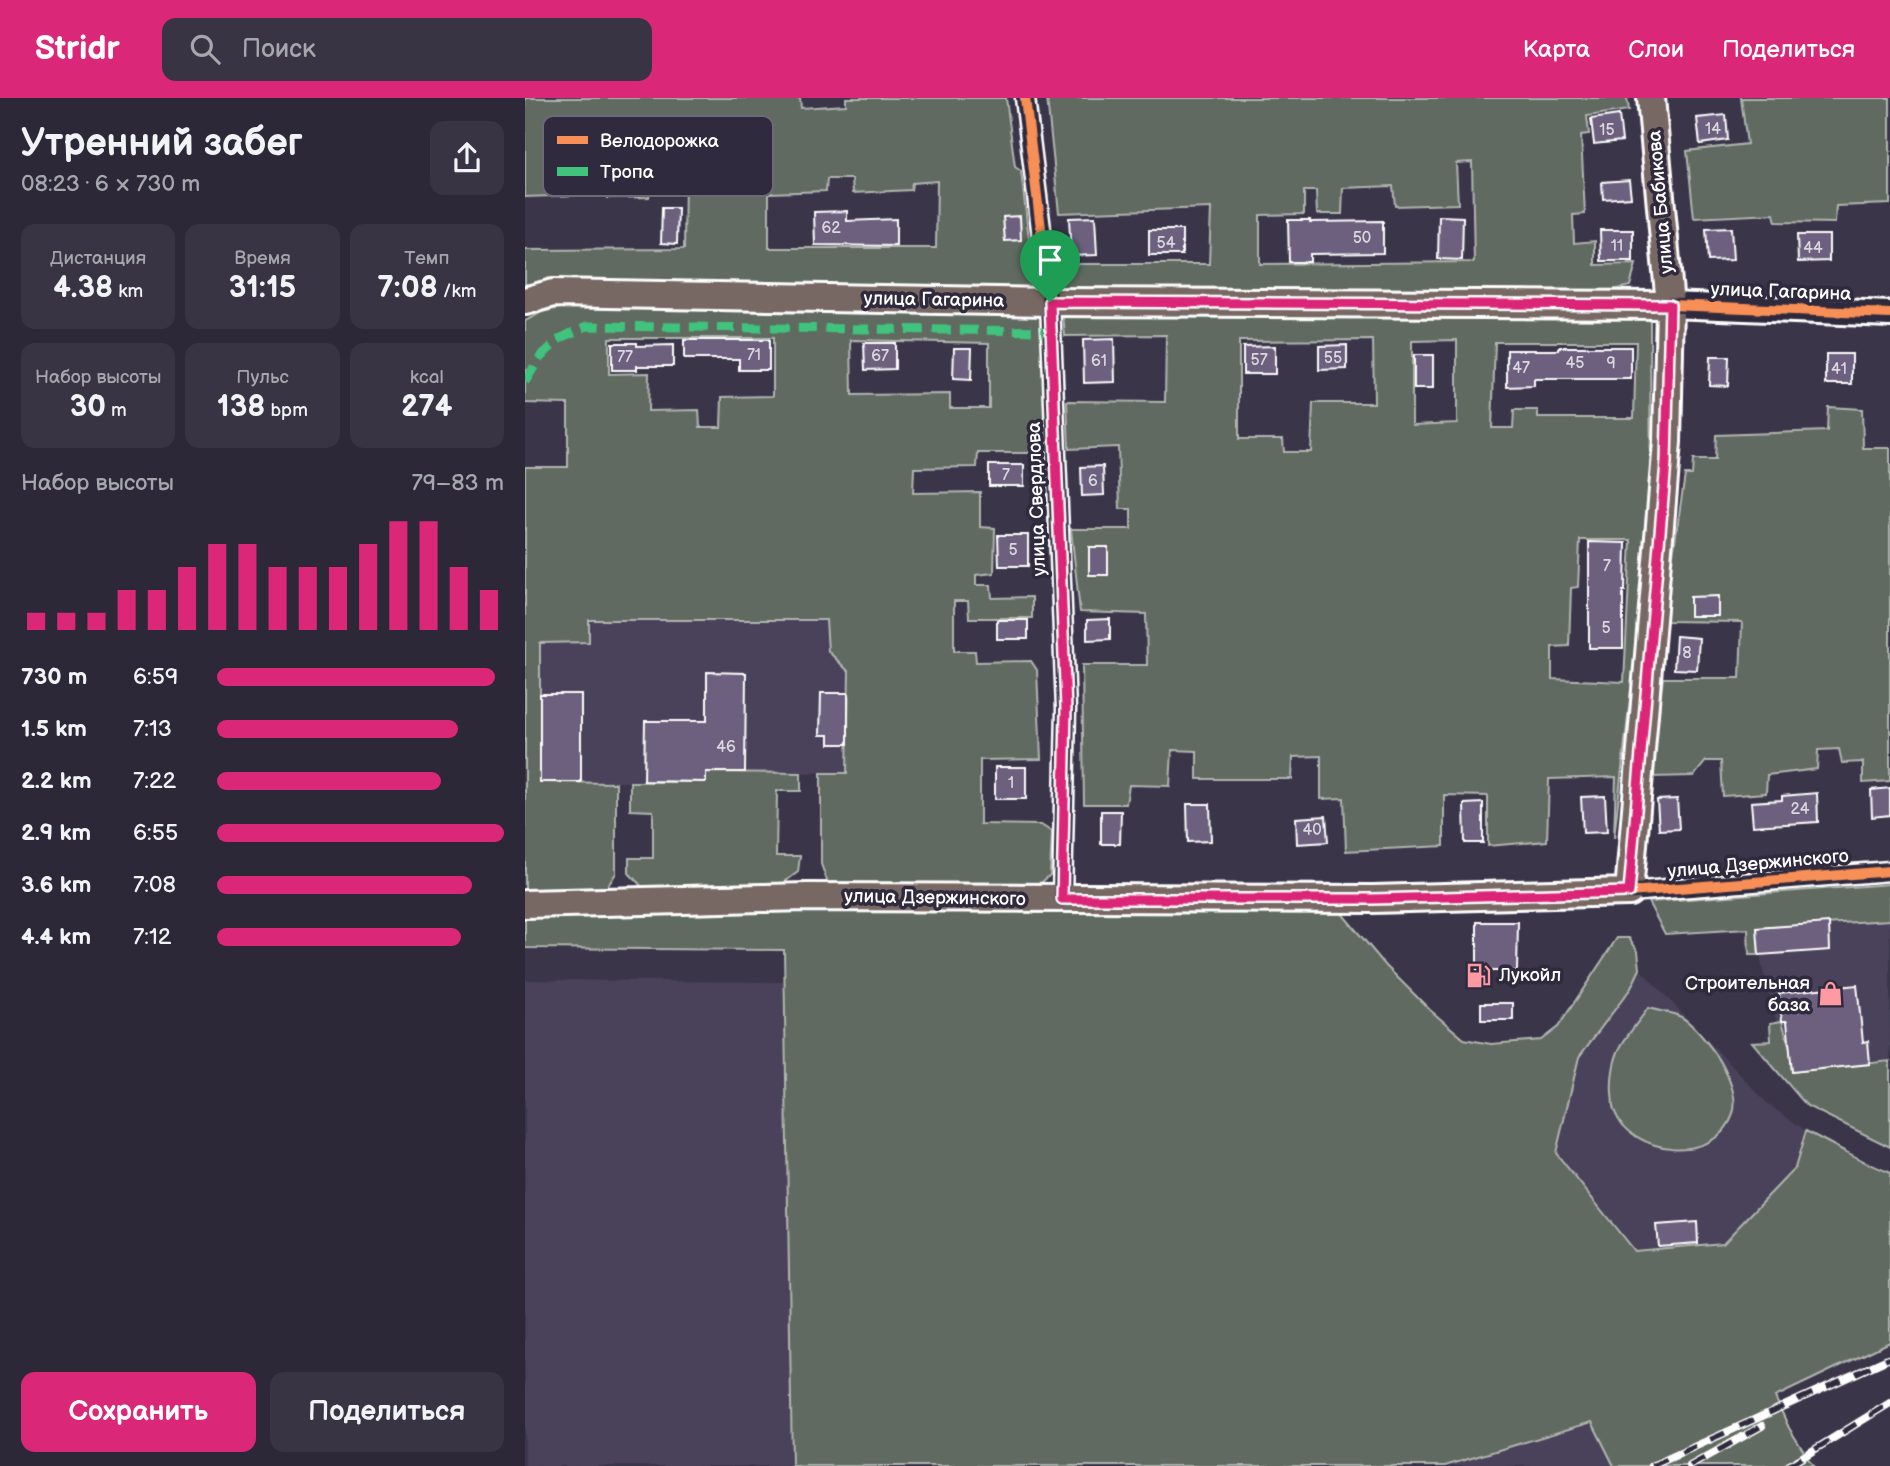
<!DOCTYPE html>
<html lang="ru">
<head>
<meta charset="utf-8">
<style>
	:root { --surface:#2c2838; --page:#383443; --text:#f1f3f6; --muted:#a6a6ae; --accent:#db2777 }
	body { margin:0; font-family:"Balsamiq Sans",sans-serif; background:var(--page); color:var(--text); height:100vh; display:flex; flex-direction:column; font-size:26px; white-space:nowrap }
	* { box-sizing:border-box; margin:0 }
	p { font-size:23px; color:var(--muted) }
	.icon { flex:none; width:38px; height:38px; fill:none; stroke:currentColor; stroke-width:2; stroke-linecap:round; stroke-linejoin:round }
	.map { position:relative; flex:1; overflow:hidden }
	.drawer { display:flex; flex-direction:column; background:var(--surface); width:525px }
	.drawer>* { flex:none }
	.pin { position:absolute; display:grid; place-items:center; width:60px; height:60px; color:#fff; margin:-72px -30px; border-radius:50% 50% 50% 0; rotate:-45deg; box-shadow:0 0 7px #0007 }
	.pin .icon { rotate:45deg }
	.round { display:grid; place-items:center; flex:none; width:74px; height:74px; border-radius:14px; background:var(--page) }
	.headline { display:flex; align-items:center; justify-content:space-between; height:119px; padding:0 21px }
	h1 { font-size:38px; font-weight:800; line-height:52px }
	.metrics { display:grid; grid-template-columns:repeat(3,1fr); gap:10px; height:119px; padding:7px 21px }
	.metrics div { display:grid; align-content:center; border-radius:14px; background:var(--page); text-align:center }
	.metrics b { font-size:30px; font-weight:800 }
	.metrics small { font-size:19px; font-weight:400 }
	.metrics p { font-size:19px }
	.chart { height:196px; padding:14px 21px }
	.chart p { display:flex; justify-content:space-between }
	.chart svg { width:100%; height:126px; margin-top:7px; stroke:var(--accent); stroke-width:6 }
	.action { display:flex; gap:14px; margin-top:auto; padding:14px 21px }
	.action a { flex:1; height:80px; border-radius:14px; background:var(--accent); color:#fff; font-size:28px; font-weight:800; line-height:80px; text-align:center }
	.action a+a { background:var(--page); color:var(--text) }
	ul { padding:0 21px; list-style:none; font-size:23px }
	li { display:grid; grid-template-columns:112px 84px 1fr; align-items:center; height:52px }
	li i { height:18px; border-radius:9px; background:var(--accent) }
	header { display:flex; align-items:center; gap:42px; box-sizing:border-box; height:98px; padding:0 35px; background:var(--accent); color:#fff }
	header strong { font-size:33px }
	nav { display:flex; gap:38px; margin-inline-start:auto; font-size:24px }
	.search { width:490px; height:63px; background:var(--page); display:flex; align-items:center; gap:18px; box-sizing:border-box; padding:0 24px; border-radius:14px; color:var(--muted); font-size:26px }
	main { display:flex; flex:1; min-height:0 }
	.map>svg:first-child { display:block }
	.built { fill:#4a425a }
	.green { fill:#606b60; stroke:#b0b5b0; stroke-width:2; fill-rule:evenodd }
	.building { fill:#6c617e; stroke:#fff; stroke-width:2 }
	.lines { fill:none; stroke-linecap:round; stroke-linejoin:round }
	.street-casing { stroke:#fff; stroke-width:23 }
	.secondary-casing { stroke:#fff; stroke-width:30 }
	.primary-casing { stroke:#fff; stroke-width:32 }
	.street { stroke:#2f2a3d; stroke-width:18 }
	.secondary { stroke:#2f2a3d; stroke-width:24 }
	.primary { stroke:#776864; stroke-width:26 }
	.rail-casing { stroke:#fff; stroke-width:8 }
	.rail { stroke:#2f2a3d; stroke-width:5; stroke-dasharray:16; stroke-linecap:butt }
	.quiet { stroke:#40c37c; stroke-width:9; stroke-dasharray:18 9; stroke-linecap:butt }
	.cycleway-casing { stroke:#2f2a3d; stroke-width:15 }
	.cycleway { stroke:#f78f57; stroke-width:10 }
	.route-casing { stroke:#fff; stroke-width:14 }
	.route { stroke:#db2777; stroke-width:9 }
	.labels { text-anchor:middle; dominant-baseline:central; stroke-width:7; stroke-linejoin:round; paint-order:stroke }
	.number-label { font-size:16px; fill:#dad8df }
	.street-label { font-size:19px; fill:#fff; stroke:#2f2a3d }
	.poi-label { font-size:19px; fill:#fff; stroke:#2f2a3d; text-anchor:start }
	.key { fill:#2f2a3d; stroke:#6d6a77; stroke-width:2 }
	.key-label { font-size:19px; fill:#fff }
</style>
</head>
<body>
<header>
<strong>Stridr</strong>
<div class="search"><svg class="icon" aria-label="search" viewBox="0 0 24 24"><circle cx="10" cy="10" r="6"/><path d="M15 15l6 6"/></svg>Поиск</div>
<nav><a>Карта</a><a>Слои</a><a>Поделиться</a></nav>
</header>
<main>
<section class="drawer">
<div class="headline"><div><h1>Утренний забег</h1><p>08:23 · 6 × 730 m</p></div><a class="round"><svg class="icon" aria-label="share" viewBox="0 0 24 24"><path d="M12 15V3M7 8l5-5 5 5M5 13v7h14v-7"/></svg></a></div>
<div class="metrics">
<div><p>Дистанция</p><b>4.38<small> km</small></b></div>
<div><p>Время</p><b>31:15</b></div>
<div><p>Темп</p><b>7:08<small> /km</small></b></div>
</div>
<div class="metrics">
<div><p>Набор высоты</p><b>30<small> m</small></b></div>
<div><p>Пульс</p><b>138<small> bpm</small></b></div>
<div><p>kcal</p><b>274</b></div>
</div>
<div class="chart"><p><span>Набор высоты</span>79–83 m</p>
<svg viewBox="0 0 160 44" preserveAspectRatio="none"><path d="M5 44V38M15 44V38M25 44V38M35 44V30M45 44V30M55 44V22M65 44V14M75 44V14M85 44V22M95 44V22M105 44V22M115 44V14M125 44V6M135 44V6M145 44V22M155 44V30"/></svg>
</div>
<ul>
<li><b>730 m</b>6:59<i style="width:97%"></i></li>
<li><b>1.5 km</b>7:13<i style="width:84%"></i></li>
<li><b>2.2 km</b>7:22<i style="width:78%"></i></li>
<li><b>2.9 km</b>6:55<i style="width:100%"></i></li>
<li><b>3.6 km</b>7:08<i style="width:89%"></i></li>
<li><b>4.4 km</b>7:12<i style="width:85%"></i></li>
</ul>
<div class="action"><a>Сохранить</a><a>Поделиться</a></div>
</section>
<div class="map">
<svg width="1365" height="1368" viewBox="0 0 1365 1368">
	<rect width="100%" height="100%" fill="#3b354a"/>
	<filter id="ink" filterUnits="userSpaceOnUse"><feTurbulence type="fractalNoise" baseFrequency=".0143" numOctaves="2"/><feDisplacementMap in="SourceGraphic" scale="14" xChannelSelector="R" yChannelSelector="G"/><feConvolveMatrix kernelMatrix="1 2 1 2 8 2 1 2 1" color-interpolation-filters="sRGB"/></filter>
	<g filter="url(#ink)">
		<path class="built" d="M 64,522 L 301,522 L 303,553 L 324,574 L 322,675 L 182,674 L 181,684 L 15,684 L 15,544 L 63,544 Z
			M 1365,822 L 1365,963 L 1267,974 L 1265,951 L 1257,924 L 1252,924 L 1237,869 L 1232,830 Z
			M 1115,871 L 1243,1006 L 1281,1033 L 1270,1070 L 1197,1146 L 1109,1153 L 1031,1055 L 1054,959 L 1106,890 Z
			M 0,882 L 260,884 L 267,1368 L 0,1368 Z
			M 1067,1324 L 1089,1368 L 920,1368 Z"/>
		<path class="green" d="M 0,0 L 275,0 L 276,10 L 321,7 L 321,0 L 481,0 L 490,69 L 496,73 L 505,150 L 509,153 L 513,193 L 0,186 L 0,152 L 159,151 L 160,79 L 126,80 L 124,99 L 82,100 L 82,68 L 57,70 L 56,97 L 0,99 ZM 302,81 L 327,81 L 328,95 L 386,92 L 387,85 L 412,83 L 411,150 L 244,150 L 244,95 L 301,93 Z
			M 522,0 L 1102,0 L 1104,12 L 1062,18 L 1064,36 L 1056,37 L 1060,116 L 1048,117 L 1049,145 L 1070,143 L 1070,167 L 1111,166 L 1105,188 L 1079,194 L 535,193 L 533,166 L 684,166 L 686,110 L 534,115 ZM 947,64 L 949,164 L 735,166 L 735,117 L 779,116 L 779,93 L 791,93 L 792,116 L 817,116 L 818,90 L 868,88 L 870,108 L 933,106 L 931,65 Z
			M 1216,0 L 1365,0 L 1365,106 L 1311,108 L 1310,125 L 1251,124 L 1249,116 L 1169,120 L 1162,53 L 1222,46 Z
			M 44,208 L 515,216 L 522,355 L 453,355 L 452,369 L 389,370 L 388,395 L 455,394 L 455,429 L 470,430 L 469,475 L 451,477 L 451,487 L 466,487 L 467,500 L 507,499 L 507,520 L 444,520 L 443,503 L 429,503 L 429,553 L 450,553 L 451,564 L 506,563 L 512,572 L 516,661 L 455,662 L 455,726 L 516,727 L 527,734 L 525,777 L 511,789 L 304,788 L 296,766 L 296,675 L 322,675 L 324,574 L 303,553 L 301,522 L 64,522 L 64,544 L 15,545 L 15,684 L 91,685 L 91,775 L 79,794 L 0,793 L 0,369 L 43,369 L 43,306 L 0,305 L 0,223 L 17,214 ZM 84,240 L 248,240 L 248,298 L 197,299 L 196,329 L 175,329 L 174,312 L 123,313 L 124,275 L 84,276 ZM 326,242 L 464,245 L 464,310 L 425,310 L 425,296 L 327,297 Z
			M 538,217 L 1125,221 L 1126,418 L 1089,740 L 1091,679 L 1024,681 L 1022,743 L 963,748 L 963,698 L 919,697 L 919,748 L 821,753 L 819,700 L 796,701 L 796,658 L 768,659 L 767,681 L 672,681 L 672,653 L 647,652 L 645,688 L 604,687 L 601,706 L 559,706 L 557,567 L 622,567 L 621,516 L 555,514 L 546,431 L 606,431 L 606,411 L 595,411 L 593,349 L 544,351 L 542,303 L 640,304 L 641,237 L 540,238 ZM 848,242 L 849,305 L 788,305 L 786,354 L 759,354 L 758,341 L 714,341 L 714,243 ZM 932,242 L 932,325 L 887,327 L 887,243 ZM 970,244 L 1111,244 L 1109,320 L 1013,320 L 1013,312 L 989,312 L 988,330 L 967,330 ZM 1055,442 L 1106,442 L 1099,584 L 1027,581 L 1027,549 L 1044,548 L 1046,490 L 1053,489 Z
			M 1303,309 L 1337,311 L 1338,350 L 1365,350 L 1365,683 L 1338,685 L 1338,664 L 1317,665 L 1314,651 L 1293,652 L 1292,671 L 1242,677 L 1241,695 L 1198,698 L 1196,663 L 1181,663 L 1169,678 L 1126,679 L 1138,580 L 1215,580 L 1217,524 L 1138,523 L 1160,377 L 1167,377 L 1168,362 L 1190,362 L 1191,337 L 1302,333 Z
			M 181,674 L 276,675 L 276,693 L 252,693 L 251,758 L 275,758 L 273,774 L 249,792 L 122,794 L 104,775 L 104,760 L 128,760 L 128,713 L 105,712 L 105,684 L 180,684 Z
			M 1365,786 L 1365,822 L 1233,830 L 1234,857 L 1224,857 L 1223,831 L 1140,836 L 1123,804 Z
			M 282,810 L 815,813 L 861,868 L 905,912 L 939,941 L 966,946 L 1016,942 L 1033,929 L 1092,840 L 1104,840 L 1113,853 L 1115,871 L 1106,890 L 1054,959 L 1031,1055 L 1109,1153 L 1198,1145 L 1270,1070 L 1281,1033 L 1342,1065 L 1365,1075 L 1365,1244 L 1250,1299 L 1264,1330 L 1288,1368 L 1089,1368 L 1067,1324 L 920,1368 L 267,1368 L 259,852 L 0,850 L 0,815 Z
			M 1123,910 C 1133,913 1145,914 1154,918 C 1167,923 1193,957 1199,970 C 1205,983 1213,1001 1208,1016 C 1191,1067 1106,1058 1089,1012 C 1087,1007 1088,1000 1087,996 C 1086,983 1088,966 1093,954 C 1099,939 1114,924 1123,910 Z
			M 1257,923 L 1265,951 L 1267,974 L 1365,963 L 1365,1049 L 1282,1008 L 1227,944 L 1246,943 L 1245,925 Z"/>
		<path class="building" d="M 1094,17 L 1097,43 L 1069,46 L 1066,21 Z
			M 1201,17 L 1203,42 L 1175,46 L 1172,20 Z
			M 1104,82 L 1106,99 L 1078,101 L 1077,84 Z
			M 137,110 L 153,110 L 152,146 L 136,145 Z
			M 322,113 L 322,123 L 371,121 L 371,148 L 290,147 L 289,114 Z
			M 495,118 L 496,142 L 480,143 L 478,119 Z
			M 914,118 L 938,119 L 937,162 L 913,161 Z
			M 570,119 L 572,157 L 546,158 L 544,120 Z
			M 763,122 L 785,122 L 785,124 L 858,123 L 858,155 L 785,156 L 785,164 L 764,164 Z
			M 1206,130 L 1208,162 L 1183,163 L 1181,131 Z
			M 624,132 L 657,132 L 657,157 L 624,157 Z
			M 1075,132 L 1108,132 L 1108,163 L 1076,163 Z
			M 1272,137 L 1304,137 L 1304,163 L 1273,164 Z
			M 589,241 L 590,284 L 559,285 L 558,242 Z
			M 159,242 L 244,242 L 244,272 L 214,272 L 214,261 L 159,261 Z
			M 87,245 L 112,245 L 112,248 L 148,247 L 148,268 L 112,268 L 112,272 L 87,272 Z
			M 339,245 L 370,245 L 370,271 L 340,272 Z
			M 822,247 L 822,271 L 794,272 L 794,248 Z
			M 750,248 L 750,276 L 718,276 L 718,249 Z
			M 1034,249 L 1106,249 L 1106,281 L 1009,281 L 1009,288 L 982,289 L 982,252 L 1034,252 Z
			M 429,250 L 447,250 L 446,282 L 428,281 Z
			M 1301,256 L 1327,256 L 1327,286 L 1301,286 Z
			M 889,257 L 908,257 L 908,291 L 889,291 Z
			M 1185,259 L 1204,259 L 1203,288 L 1184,287 Z
			M 464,367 L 499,367 L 499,388 L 464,388 Z
			M 578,368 L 579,397 L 557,398 L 556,369 Z
			M 473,437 L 503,437 L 503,468 L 474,468 Z
			M 1064,444 L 1101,445 L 1100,493 L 1098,493 L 1098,550 L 1064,550 Z
			M 564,449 L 583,449 L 583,477 L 564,477 Z
			M 1193,498 L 1193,518 L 1165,518 L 1165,499 Z
			M 585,521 L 585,541 L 562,542 L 562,522 Z
			M 472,522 L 503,522 L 503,541 L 472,541 Z
			M 1151,538 L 1174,540 L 1172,572 L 1149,571 Z
			M 182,574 L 221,575 L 220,674 L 181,674 L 181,684 L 119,683 L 120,623 L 182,623 Z
			M 296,595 L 323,595 L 323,646 L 304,646 L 304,637 L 295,637 Z
			M 15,596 L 56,596 L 56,684 L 15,684 Z
			M 470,669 L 501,669 L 501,701 L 470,701 Z
			M 1365,690 L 1365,717 L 1347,719 L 1346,692 Z
			M 1292,695 L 1293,724 L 1228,728 L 1226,704 L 1257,702 L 1257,698 Z
			M 1080,698 L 1082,734 L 1058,735 L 1056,699 Z
			M 1152,701 L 1154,731 L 1134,732 L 1132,702 Z
			M 958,705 L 958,745 L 940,745 L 939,706 Z
			M 662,706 L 685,706 L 686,743 L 663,744 Z
			M 576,713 L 596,713 L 595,746 L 576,746 Z
			M 801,718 L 803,744 L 772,746 L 771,720 Z
			M 952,824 L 993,824 L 992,873 L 952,873 Z
			M 1304,825 L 1305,852 L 1234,857 L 1232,830 Z
			M 1332,887 L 1338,944 L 1343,943 L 1345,966 L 1267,974 L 1262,923 L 1257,923 L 1254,895 Z
			M 956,905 L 988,905 L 988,922 L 956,922 Z
			M 1172,1124 L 1173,1145 L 1133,1148 L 1131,1127 Z"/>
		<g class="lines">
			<defs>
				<path id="street" d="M 500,0 L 525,204 L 541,611 L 537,801
					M 1104,794 L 1365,773"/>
				<path id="secondary" d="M 1145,207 L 1365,216"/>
				<path id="primary" d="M 0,203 L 28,195 L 525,204 L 1145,207
					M 0,806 L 282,799 L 848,801 L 1104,794 L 1142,344 L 1145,207 L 1126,0"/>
			</defs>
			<use href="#street" class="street-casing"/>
			<use href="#secondary" class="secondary-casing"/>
			<use href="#primary" class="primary-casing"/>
			<use href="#street" class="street"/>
			<use href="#secondary" class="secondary"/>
			<use href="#primary" class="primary"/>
			<defs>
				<path id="rail" d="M 1127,1368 L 1365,1260
					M 1165,1368 L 1237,1328
					M 1263,1368 L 1365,1305"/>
			</defs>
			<use href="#rail" class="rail-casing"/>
			<use href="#rail" class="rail"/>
			<path class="quiet" d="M 0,284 L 15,259 L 36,240 L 62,228 L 526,233"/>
			<defs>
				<path id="cycleway" d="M 500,0 L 525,204 L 541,611 L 537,801
					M 1145,207 L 1365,216
					M 1104,794 L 1365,773"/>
			</defs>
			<use href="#cycleway" class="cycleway-casing"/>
			<use href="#cycleway" class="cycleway"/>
		</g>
	</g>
	<g class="lines" filter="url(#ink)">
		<defs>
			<path id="route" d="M 525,204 L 1145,207 L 1141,365 L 1104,794 L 848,801 L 537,801 L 541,611 Z"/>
		</defs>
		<use href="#route" class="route-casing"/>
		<use href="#route" class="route"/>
	</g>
	<defs>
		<symbol id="fuel-bare" viewBox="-9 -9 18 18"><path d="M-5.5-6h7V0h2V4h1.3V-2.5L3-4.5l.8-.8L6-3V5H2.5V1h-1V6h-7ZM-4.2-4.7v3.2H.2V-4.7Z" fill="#ff9aa2" stroke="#2f2a3d" stroke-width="2.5" paint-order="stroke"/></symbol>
		<symbol id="shop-bare" viewBox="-9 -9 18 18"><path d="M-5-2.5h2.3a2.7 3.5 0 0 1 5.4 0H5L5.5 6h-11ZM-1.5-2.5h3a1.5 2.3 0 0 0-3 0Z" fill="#ff9aa2" stroke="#2f2a3d" stroke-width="2.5" paint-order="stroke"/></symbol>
	</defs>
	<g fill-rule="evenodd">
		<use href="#fuel-bare" x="936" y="860" width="35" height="35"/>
		<use href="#shop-bare" x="1288" y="878" width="35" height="35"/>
	</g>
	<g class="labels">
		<g class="number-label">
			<text x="1188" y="31">14</text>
			<text x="1082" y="32">15</text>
			<text x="306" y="130">62</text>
			<text x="837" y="140">50</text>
			<text x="641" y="145">54</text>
			<text x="1092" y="148">11</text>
			<text x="1288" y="150">44</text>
			<text x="229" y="257">71</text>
			<text x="355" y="258">67</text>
			<text x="100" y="259">77</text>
			<text x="808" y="260">55</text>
			<text x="734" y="262">57</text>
			<text x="574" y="263">61</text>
			<text x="1050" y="265">45</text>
			<text x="1086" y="265">9</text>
			<text x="996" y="270">47</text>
			<text x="1314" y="271">41</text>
			<text x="481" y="377">7</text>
			<text x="568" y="383">6</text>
			<text x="488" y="452">5</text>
			<text x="1082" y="468">7</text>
			<text x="1081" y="530">5</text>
			<text x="1162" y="555">8</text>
			<text x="201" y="649">46</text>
			<text x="486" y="685">1</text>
			<text x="1275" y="711">24</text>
			<text x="787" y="732">40</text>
		</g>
		<g class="street-label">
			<text transform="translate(1136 104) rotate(-95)">улица Бабикова</text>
			<text transform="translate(1256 194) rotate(2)">улица Гагарина</text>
			<text transform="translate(409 202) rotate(1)">улица Гагарина</text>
			<text transform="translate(512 401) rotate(-92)">улица Свердлова</text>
			<text transform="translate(1233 766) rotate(-5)">улица Дзержинского</text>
			<text transform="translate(410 800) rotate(1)">улица Дзержинского</text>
		</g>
		<g class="poi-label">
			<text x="974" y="877">Лукойл</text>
			<text x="1285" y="885" text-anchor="end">Строительная<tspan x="1285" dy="22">база</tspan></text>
		</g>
	</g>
	<rect x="18" y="18" width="230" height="80" rx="10" class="key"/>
	<rect x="32" y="38" width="31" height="8" fill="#f78f57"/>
	<rect x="32" y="69" width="31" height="9" fill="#40c37c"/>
	<g class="key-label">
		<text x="75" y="49">Велодорожка</text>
		<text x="75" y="80">Тропа</text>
	</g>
</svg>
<div class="pin" style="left:525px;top:204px;background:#1e9e55"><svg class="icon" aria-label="arrive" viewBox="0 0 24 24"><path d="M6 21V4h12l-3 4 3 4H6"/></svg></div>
</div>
</main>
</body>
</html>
